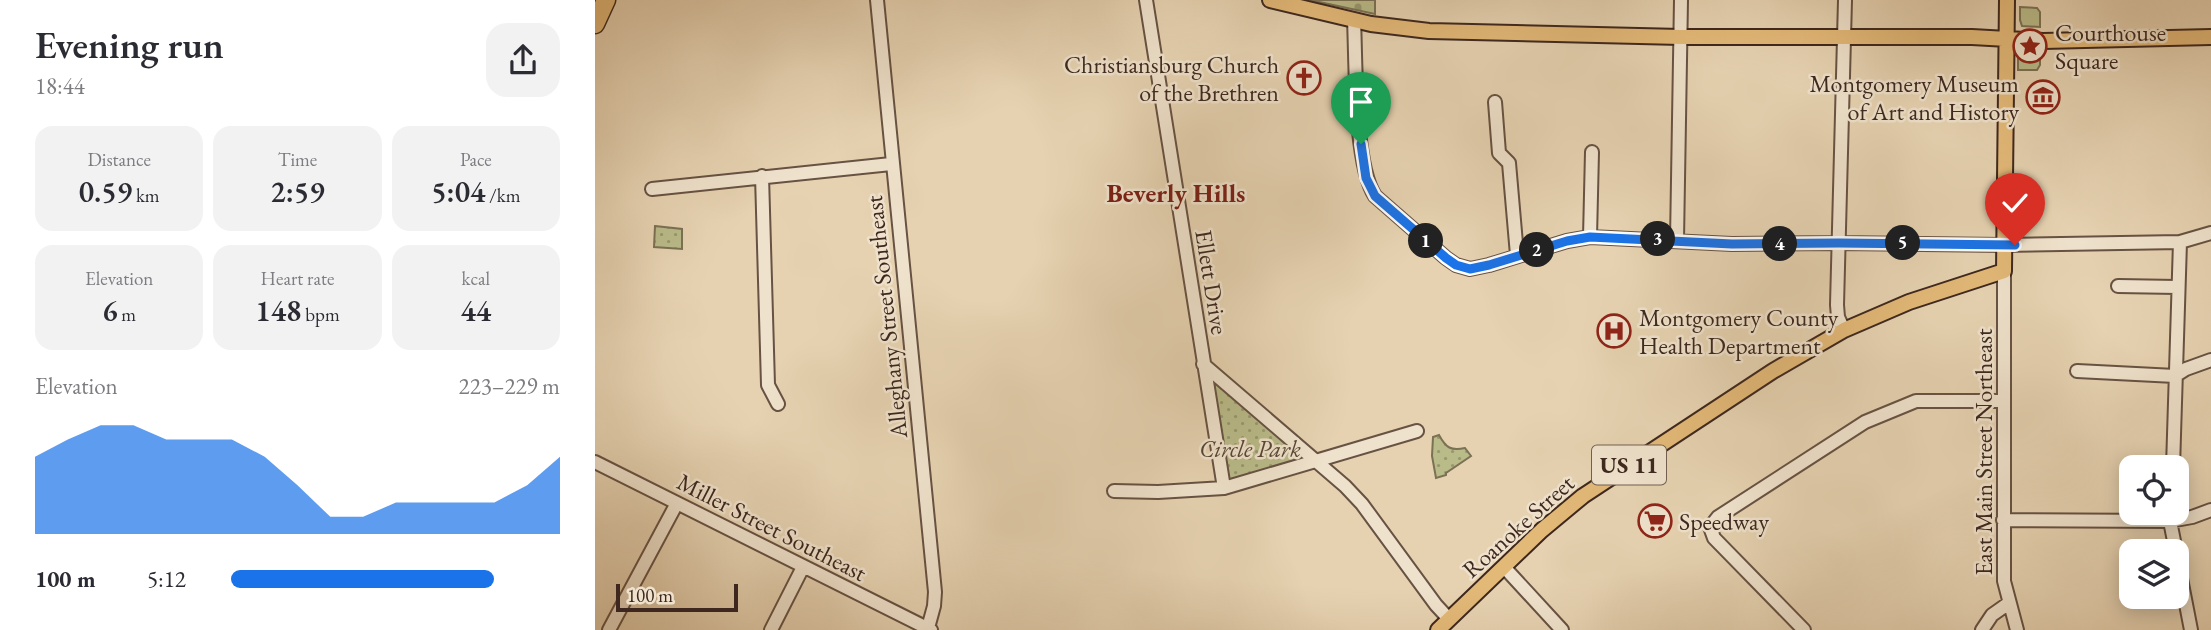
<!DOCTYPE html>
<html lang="en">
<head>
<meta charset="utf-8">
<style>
	:root { --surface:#fff; --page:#f2f2f3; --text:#2b2b33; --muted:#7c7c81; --accent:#1a73e8 }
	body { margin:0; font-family:"EB Garamond",serif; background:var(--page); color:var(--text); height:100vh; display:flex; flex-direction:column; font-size:26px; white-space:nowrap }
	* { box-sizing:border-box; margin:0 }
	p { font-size:23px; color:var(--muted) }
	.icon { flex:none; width:38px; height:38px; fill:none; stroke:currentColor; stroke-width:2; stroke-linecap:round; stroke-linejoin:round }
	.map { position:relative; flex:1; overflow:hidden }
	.sheet { display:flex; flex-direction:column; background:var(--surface); width:595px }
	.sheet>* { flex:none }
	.fabs { position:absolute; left:1524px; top:455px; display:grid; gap:14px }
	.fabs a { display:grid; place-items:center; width:70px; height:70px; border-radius:14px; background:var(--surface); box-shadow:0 4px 18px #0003; font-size:35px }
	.scale { position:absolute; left:21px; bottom:18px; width:122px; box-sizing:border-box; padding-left:7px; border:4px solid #3d271e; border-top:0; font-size:19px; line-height:24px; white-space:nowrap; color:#3d271e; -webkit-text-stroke:5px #efe2cc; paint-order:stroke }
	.pin { position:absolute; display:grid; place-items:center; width:60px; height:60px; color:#fff; margin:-72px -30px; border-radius:50% 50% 50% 0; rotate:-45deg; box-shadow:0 0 7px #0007 }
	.pin .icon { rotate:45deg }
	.km { position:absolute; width:35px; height:35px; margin:-18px; border-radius:50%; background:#222; color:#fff; font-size:19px; line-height:35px; text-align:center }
	.round { display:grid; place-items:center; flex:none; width:74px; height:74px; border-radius:21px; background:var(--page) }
	.headline { display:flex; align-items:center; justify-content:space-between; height:119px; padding:0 35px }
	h1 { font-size:38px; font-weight:600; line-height:52px }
	.figures { display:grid; grid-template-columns:repeat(3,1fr); gap:10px; height:119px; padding:7px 35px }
	.figures div { display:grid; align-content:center; border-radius:18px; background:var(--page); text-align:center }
	.figures b { font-size:30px; font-weight:600 }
	.figures small { font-size:19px; font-weight:400 }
	.figures p { font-size:19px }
	.chart { height:196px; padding:14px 35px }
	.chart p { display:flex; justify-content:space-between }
	.chart svg { width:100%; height:126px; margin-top:7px; fill:var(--accent); opacity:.7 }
	ul { padding:0 35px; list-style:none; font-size:23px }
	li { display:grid; grid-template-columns:112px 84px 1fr; align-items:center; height:52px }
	li i { height:18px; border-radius:9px; background:var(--accent) }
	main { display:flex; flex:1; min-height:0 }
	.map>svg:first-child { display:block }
	.grass { fill:#b9bb89; stroke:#7b7154; stroke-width:2 }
	.cemetery { fill:url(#cemetery-stones); stroke:#7b7154; stroke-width:2 }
	.park { fill:url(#park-dots); stroke:#7b7154; stroke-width:2 }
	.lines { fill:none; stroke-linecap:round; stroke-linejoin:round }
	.minor-casing { stroke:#675243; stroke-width:16 }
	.major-casing { stroke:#3d271e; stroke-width:18 }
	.highway-casing { stroke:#3d271e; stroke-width:21 }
	.minor { stroke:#efe2cc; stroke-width:12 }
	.major { stroke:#e3b978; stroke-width:14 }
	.highway { stroke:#e3b978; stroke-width:18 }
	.route-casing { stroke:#fff; stroke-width:14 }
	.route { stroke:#1a73e8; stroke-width:9 }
	.labels { text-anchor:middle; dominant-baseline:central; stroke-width:5; stroke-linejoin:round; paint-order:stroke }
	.shield { fill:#efe2cc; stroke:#725f52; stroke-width:2 }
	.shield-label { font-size:23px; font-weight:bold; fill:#3d271e }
	.poi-label { font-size:24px; fill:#3d271e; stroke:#efe2cc; text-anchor:start }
	.street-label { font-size:24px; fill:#3d271e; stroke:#efe2cc }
	.park-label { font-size:24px; font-style:italic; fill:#564533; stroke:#efe2cc }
	.neighbourhood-label { font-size:26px; font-weight:bold; fill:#7a1f14; stroke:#efe2cc }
</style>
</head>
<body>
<main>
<section class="sheet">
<div class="headline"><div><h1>Evening run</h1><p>18:44</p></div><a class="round"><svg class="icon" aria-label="share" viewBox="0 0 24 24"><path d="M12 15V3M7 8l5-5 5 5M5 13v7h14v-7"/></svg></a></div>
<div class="figures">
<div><p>Distance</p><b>0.59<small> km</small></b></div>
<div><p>Time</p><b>2:59</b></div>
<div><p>Pace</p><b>5:04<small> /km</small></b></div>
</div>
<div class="figures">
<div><p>Elevation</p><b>6<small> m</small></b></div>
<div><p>Heart rate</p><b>148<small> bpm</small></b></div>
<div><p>kcal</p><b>44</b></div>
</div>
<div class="chart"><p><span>Elevation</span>223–229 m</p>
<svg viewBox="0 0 160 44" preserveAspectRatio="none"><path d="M0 44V17L10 11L20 6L30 6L40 11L50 11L60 11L70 17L80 27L90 38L100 38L110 33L120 33L130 33L140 33L150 27L160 17V44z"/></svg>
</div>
<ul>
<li><b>100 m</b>5:12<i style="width:80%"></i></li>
</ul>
</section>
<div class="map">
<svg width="1616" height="630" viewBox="0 0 1616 630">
	<defs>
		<pattern id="cemetery-stones" width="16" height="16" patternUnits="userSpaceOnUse" patternTransform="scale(1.75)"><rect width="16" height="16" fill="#b9bb89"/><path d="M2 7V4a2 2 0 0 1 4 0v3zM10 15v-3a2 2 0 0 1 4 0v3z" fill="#98986f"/></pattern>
		<pattern id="park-dots" width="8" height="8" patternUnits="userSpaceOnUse" patternTransform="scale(1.75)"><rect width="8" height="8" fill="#b9bb89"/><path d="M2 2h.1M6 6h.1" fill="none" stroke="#98986f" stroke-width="1.8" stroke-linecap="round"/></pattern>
	</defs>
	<rect width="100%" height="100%" fill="#e6d2b1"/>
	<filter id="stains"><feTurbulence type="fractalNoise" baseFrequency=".00286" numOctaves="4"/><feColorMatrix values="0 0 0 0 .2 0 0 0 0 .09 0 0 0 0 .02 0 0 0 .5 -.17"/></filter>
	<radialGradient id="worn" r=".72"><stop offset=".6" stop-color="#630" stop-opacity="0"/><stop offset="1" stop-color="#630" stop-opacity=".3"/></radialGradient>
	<path class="grass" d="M 1425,7 L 1442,8 L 1445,12 L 1445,27 L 1427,26 L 1425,20 Z
		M 1425,49 L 1439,49 L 1445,52 L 1445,65 L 1442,70 L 1423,70 L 1423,53 Z"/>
	<path class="cemetery" d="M 715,0 L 780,0 L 780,14 Z"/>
	<path class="park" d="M 60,226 L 87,229 L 87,249 L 59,247 Z
		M 618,381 L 623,383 L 708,459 L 638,482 L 633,480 Z
		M 844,435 C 851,448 856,451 870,448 L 876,456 L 851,473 L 851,475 L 841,478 L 837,456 L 838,437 Z"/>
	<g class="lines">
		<defs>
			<path id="minor" d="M 282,0 L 340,592 L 339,606 L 333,628
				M 551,0 L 629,488
				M 759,20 C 761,62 759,164 780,196 L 851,258 L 861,265 L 875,269 L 894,265 L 972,241 L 995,237 L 1137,244 L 1244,243 L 1409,245 L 1585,242 L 1616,233
				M 900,102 L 904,153 L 914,163 L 922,255
				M 167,176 L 173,385 L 183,404
				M 57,189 L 296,164
				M 995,237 L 997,152
				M 1082,240 L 1086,0
				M 1409,271 L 1409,581 L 1422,630
				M 1523,286 L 1582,287
				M 1249,330 L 1243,317 L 1242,305 L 1250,0
				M 608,364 L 750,486 L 767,504 L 841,605 L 854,619
				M 1482,371 L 1580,376 L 1591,369 L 1616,360
				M 0,462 L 336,630
				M 1578,467 L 1585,242
				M 519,491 L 563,492 L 629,488 L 822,431
				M 1576,513 L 1575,521 L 1581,551
				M 1408,520 L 1575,521 L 1597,517 L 1616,510
				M 1582,558 L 1596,630
				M 909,567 L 967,630
				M 14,630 L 82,503
				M 176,630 L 208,567
				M 1209,630 L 1119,538 L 1115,527 L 1123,517 L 1270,422 L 1321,401 L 1408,401
				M 1387,630 L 1397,615 L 1414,603"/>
			<path id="major" d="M 675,0 L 776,24 L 834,31 L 1086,37 L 1377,37 L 1448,41 L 1616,37
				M 843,630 L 947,530 L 988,496 L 1178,371 L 1249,330 L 1314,302 L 1409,271 L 1412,0"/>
			<path id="highway" d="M 0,24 L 11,0"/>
		</defs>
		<use href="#minor" class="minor-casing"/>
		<use href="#major" class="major-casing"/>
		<use href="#highway" class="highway-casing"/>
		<use href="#minor" class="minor"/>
		<use href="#major" class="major"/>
		<use href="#highway" class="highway"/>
	</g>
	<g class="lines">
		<defs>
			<path id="route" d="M 766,144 L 771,178 L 780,196 L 851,258 L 861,265 L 875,269 L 894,265 L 972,241 L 995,237 L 1137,244 L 1244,243 L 1420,245"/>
		</defs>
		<use href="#route" class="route-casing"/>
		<use href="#route" class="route"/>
	</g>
	<defs>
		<symbol id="sight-ring" viewBox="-11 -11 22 22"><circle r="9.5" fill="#efe2cc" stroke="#8f2418" stroke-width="1.5"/><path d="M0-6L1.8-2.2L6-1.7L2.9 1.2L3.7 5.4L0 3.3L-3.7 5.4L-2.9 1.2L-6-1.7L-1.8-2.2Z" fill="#8f2418"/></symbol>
		<symbol id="church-ring" viewBox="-11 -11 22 22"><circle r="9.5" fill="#efe2cc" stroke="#8f2418" stroke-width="1.5"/><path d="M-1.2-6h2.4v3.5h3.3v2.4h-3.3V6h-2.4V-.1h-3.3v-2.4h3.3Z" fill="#8f2418"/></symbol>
		<symbol id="museum-ring" viewBox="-11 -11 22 22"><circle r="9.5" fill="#efe2cc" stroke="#8f2418" stroke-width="1.5"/><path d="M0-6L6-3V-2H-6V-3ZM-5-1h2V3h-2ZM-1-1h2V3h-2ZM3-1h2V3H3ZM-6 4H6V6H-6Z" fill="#8f2418"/></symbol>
		<symbol id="hospital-ring" viewBox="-11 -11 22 22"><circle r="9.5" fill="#efe2cc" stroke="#8f2418" stroke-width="1.5"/><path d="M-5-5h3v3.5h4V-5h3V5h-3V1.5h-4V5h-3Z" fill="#8f2418"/></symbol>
		<symbol id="supermarket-ring" viewBox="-11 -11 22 22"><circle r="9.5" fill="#efe2cc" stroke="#8f2418" stroke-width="1.5"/><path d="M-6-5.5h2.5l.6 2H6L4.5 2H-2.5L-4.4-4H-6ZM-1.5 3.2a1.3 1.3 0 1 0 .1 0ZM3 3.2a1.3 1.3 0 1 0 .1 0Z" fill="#8f2418"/></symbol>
	</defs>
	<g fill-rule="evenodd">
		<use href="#sight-ring" x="1416" y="27" width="38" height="38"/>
		<use href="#church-ring" x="690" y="59" width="38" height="38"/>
		<use href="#museum-ring" x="1429" y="78" width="38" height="38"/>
		<use href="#hospital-ring" x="1000" y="312" width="38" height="38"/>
		<use href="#supermarket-ring" x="1041" y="502" width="38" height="38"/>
	</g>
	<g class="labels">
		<rect class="shield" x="997" y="445.5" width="74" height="39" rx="5"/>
		<g class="shield-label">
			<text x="1034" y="465">US 11</text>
		</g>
		<g class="poi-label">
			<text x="1460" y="32">Courthouse<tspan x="1460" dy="28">Square</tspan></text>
			<text x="684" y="64" text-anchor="end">Christiansburg Church<tspan x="684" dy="28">of the Brethren</tspan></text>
			<text x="1424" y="83" text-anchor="end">Montgomery Museum<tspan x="1424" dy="28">of Art and History</tspan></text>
			<text x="1044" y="317">Montgomery County<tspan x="1044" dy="28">Health Department</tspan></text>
			<text x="1084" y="521">Speedway</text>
		</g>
		<g class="street-label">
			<text transform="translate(617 282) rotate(81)">Ellett Drive</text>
			<text transform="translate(291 317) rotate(-96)">Alleghany Street Southeast</text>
			<text transform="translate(1388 452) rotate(-90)">East Main Street Northeast</text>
			<text transform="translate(923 526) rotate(-42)">Roanoke Street</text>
			<text transform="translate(177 527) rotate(27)">Miller Street Southeast</text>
		</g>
		<g class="park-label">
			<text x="655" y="448">Circle Park</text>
		</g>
		<g class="neighbourhood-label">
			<text x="581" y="193">Beverly Hills</text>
		</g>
	</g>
	<rect width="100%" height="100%" filter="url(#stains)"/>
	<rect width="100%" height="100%" fill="url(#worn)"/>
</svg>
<div class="fabs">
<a><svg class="icon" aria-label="locate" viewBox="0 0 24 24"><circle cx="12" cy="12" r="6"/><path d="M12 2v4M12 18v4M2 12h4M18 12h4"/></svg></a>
<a><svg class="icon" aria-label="layers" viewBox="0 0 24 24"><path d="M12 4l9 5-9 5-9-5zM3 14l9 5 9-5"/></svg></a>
</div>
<div class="scale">100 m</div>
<div class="pin" style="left:766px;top:144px;background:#1e9e55"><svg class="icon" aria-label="arrive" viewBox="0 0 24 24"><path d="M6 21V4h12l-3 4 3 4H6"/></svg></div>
<div class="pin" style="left:1420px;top:245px;background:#d93025"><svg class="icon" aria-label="check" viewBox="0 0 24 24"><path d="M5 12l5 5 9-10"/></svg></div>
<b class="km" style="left:831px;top:241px">1</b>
<b class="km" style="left:942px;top:250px">2</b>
<b class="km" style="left:1063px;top:239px">3</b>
<b class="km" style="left:1185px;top:244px">4</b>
<b class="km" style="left:1308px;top:243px">5</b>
</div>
</main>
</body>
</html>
